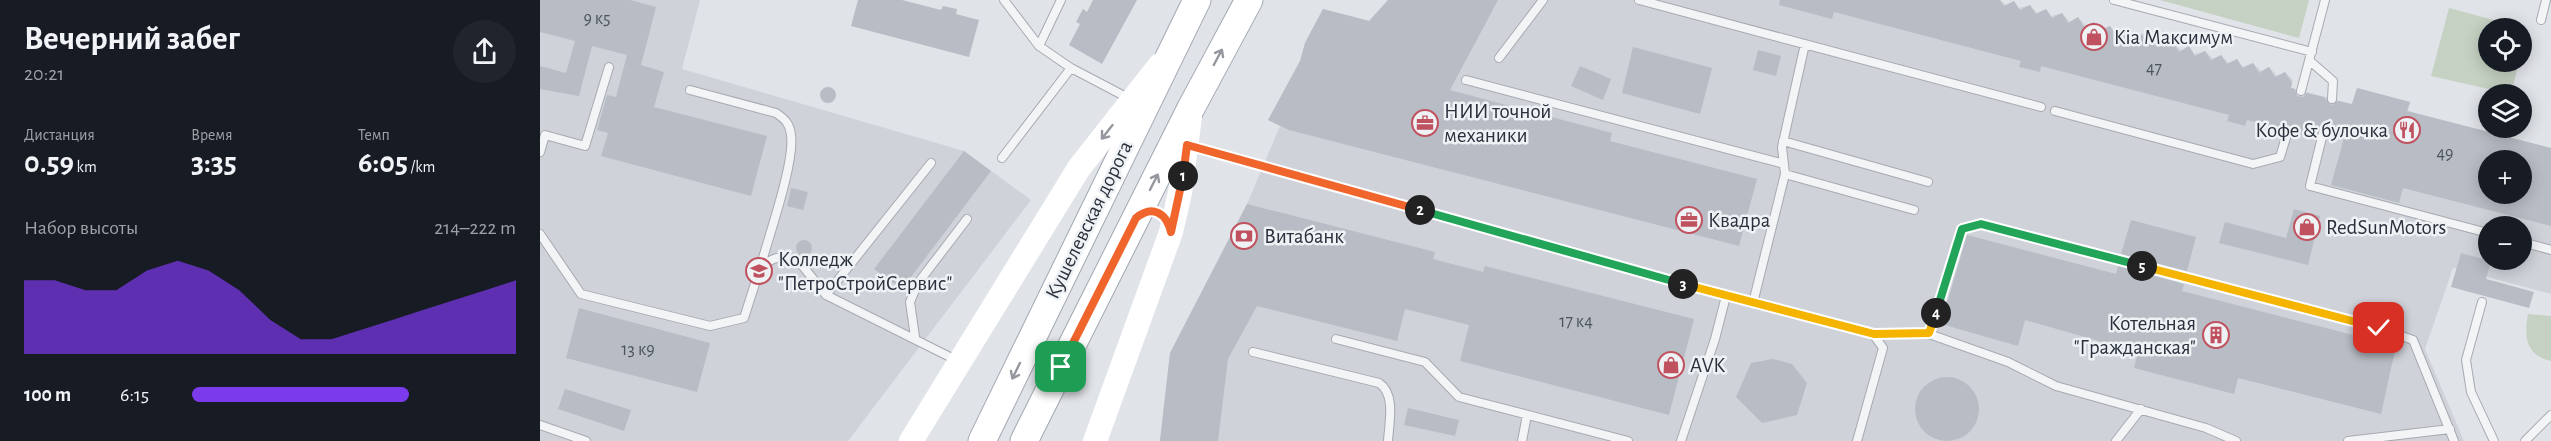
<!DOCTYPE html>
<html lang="ru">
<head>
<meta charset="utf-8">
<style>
	:root { --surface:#171b24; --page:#20242c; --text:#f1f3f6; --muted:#9ea1a6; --accent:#7c3aed }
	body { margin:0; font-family:"Alegreya Sans",sans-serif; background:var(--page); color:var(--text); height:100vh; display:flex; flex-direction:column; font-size:22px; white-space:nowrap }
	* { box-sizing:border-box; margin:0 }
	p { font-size:20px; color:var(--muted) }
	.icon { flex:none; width:33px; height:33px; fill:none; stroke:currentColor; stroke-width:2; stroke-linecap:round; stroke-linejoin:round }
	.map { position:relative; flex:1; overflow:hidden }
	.details { display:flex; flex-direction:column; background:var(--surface); width:540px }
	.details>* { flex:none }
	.controls { position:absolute; left:1938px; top:18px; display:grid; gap:12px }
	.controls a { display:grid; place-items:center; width:54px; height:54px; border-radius:50%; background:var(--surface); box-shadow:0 3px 15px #0003; font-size:30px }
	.pin { position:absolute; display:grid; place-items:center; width:51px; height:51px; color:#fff; margin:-26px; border-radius:12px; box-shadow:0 3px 9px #0006 }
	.km { position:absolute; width:30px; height:30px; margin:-15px; border-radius:50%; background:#222; color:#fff; font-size:16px; line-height:30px; text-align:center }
	.round { display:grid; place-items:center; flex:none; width:63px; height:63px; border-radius:32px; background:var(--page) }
	.summary { display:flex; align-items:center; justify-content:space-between; height:102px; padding:0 24px }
	h1 { font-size:33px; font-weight:700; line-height:45px }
	.stats { display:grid; grid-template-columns:repeat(3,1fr); gap:9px; height:102px; padding:6px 24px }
	.stats div { display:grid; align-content:center }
	.stats b { font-size:30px; font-weight:700 }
	.stats small { font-size:16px; font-weight:400 }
	.stats p { font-size:16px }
	.chart { height:168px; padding:12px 24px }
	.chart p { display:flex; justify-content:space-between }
	.chart svg { width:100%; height:108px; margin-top:6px; fill:var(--accent); opacity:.7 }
	ul { padding:0 24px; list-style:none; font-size:20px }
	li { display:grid; grid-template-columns:96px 72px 1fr; align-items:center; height:45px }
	li i { height:15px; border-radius:8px; background:var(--accent) }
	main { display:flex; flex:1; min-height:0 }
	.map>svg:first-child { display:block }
	.built { fill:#cfd2d9; fill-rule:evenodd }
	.green { fill:#c5d1c2 }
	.building { fill:#b8bcc4; fill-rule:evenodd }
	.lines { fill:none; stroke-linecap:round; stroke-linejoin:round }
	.lane-casing { stroke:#a6aab1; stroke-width:10 }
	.primary-casing { stroke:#a1a7b2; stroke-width:29 }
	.lane { stroke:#f2f4f6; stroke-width:8 }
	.secondary { stroke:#fff; stroke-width:24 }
	.primary { stroke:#fff; stroke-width:27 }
	.oneway { stroke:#94989e }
	.split-1-casing { stroke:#fff; stroke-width:12 }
	.split-2-casing { stroke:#fff; stroke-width:12 }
	.split-3-casing { stroke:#fff; stroke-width:12 }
	.split-4-casing { stroke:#fff; stroke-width:12 }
	.split-5-casing { stroke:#fff; stroke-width:12 }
	.split-6-casing { stroke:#fff; stroke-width:12 }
	.split-1 { stroke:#f0652b; stroke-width:8 }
	.split-2 { stroke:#f0652b; stroke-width:8 }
	.split-3 { stroke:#22a559; stroke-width:8 }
	.split-4 { stroke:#f5b400; stroke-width:8 }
	.split-5 { stroke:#22a559; stroke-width:8 }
	.split-6 { stroke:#f5b400; stroke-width:8 }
	.labels { text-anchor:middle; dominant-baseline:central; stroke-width:5; stroke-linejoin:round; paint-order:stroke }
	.number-label { font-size:18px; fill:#4e545f }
	.poi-label { font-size:21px; fill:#2a313d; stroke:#eff2f5; text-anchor:start }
	.street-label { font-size:21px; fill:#2a313d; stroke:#eff2f5 }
</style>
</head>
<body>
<main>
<section class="details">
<div class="summary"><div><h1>Вечерний забег</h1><p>20:21</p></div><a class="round"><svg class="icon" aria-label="share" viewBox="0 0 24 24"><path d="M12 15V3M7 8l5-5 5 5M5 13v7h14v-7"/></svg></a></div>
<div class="stats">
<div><p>Дистанция</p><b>0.59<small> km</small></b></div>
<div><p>Время</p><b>3:35</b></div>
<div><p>Темп</p><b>6:05<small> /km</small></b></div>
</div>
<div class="chart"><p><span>Набор высоты</span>214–222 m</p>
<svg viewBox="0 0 160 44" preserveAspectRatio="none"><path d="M0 44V14L10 14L20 18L30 18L40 10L50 6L60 10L70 18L80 30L90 38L100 38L110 34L120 30L130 26L140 22L150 18L160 14V44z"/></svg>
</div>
<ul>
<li><b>100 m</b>6:15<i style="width:67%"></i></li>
</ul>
</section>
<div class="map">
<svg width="2011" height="441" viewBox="0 0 2011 441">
	<rect width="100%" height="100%" fill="#e0e3e8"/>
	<path class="built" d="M 0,0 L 160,0 L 142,69 L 424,151 L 491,200 L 308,441 L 0,441 Z
		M 897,0 L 1460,0 L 1466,5 L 1474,1 L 1478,8 L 1490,5 L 1497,13 L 1506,9 L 1511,16 L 1522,13 L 1530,22 L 1538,17 L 1546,26 L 1554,22 L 1559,29 L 1570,26 L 1575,33 L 1586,30 L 1591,37 L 1602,34 L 1609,43 L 1617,38 L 1622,46 L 1633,42 L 1641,50 L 1649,46 L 1654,54 L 1665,51 L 1673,59 L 1681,55 L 1689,63 L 1697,59 L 1702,67 L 1713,63 L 1721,71 L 1729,67 L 1737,76 L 1745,72 L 1753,80 L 1751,88 L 1812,104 L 1817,88 L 1870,102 L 1868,111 L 2011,148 L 2011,294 L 1913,268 L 1885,349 L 1924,441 L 620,441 L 630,353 L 707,204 L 740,126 L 728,120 L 760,62 L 765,43 L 783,9 L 882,34 ZM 1948,160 L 1982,160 L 1982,194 L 1948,194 ZM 1948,226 L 1982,226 L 1982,260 L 1948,260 Z"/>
	<path class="green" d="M 1620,0 L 1769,0 L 1759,38 Z
		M 1909,8 L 1987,29 L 1982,53 L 1982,28 L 1948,28 L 1948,62 L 1979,62 L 1971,94 L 1891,76 Z
		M 1988,314 L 2011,316 L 2011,361 C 1985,355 1984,336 1988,314 Z"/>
	<path class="building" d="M 0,0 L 90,0 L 116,7 L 101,65 L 124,72 L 114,107 L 227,136 L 211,196 L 61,156 L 68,133 L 57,130 L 67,95 L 76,97 L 87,55 L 52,46 L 39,96 L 0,89 L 0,66 L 26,73 L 35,41 L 0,32 Z
		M 318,0 L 362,0 L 401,10 L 403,6 L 417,9 L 416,14 L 439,20 L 429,57 L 311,26 Z
		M 553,0 L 597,0 L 562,64 L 529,45 L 540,24 L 536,22 L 543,9 L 547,12 Z
		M 848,0 L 958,0 L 910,90 L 1072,133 L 1070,141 L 1217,179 L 1199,246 L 749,130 L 728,120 L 760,61 L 765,43 L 783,9 L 829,21 Z
		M 1240,0 L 1460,0 L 1464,6 L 1474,1 L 1480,10 L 1490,5 L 1496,14 L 1506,9 L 1512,18 L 1522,13 L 1528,23 L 1538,17 L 1544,27 L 1554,22 L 1560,31 L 1570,26 L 1576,35 L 1586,30 L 1592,39 L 1602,34 L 1608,44 L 1617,38 L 1623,47 L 1633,42 L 1639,52 L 1649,46 L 1655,56 L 1665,51 L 1671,60 L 1681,55 L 1687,64 L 1697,59 L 1703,68 L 1713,63 L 1719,73 L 1729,67 L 1735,77 L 1745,72 L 1752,83 L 1751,88 L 1755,89 L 1757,96 L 1763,97 L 1767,93 L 1784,97 L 1791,105 L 1798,101 L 1812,104 L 1817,88 L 1870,102 L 1867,111 L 2011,148 L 2011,226 L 1863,188 L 1859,203 L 1791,185 L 1804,138 L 1789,134 L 1785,127 L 1775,131 L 1774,138 L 1754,133 L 1749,125 L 1742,129 L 1707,120 L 1705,126 L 1687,121 L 1689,115 L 1501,66 L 1500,72 L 1479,67 L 1481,61 L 1294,12 L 1292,19 L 1239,5 ZM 1948,160 L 1982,160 L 1982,194 L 1948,194 Z
		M 1093,47 L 1172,68 L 1160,114 L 1082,93 Z
		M 1218,50 L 1241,56 L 1236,76 L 1213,70 Z
		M 1040,66 L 1071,79 L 1063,100 L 1031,86 Z
		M280 95a8 8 0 1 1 16 0a8 8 0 1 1-16 0Z
		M 424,151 L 451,171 L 362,289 L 334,269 Z
		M 251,188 L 268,192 L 263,210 L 247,206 Z
		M 707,204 L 895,252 L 893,259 L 943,272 L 945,266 L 1154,319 L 1129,415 L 920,361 L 929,325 L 865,309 L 857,341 L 717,306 L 688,359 L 678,441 L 620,441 L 630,353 Z
		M 1754,209 L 1780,216 L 1768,265 L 1679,243 L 1685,222 L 1746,238 Z
		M 1591,220 L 1656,237 L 1647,271 L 1581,254 Z
		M 1427,235 L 1576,274 L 1578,266 L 1644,284 L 1642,291 L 1856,346 L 1841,414 L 1698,378 L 1694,394 L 1594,368 L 1598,352 L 1485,320 L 1478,346 L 1401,324 Z
		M256 248a8 8 0 1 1 16 0a8 8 0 1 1-16 0Z
		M 1921,253 L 1951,261 L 1946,279 L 1994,292 L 1989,308 L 1911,287 Z
		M 39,308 L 170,343 L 157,392 L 26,358 Z
		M 1233,359 L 1252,364 L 1267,383 L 1257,415 L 1222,423 L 1196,397 L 1211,363 Z
		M1375 409a32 32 0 1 1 64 0a32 32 0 1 1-64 0Z
		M 25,389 L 91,410 L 84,431 L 18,409 Z
		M 868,408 L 919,420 L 915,436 L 864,425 Z"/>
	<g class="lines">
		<defs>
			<path id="lane" d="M 464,0 L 499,46 L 531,68 L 590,99
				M 1099,0 L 1501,107
				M 1574,0 L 1772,52
				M 2001,20 L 2006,0
				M 499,46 L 521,0
				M 959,58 L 1003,0
				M 1770,61 L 1793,81 L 1792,99
				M 926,80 L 1244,164
				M 150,90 L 236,113 C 245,119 250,124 251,135 C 255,162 229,235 221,265
				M 1761,91 L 1785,0
				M 1515,111 L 1713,164 L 1740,157 L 1748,131
				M 1783,133 L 1770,186 L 1948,233
				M 1243,141 L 1388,182
				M 647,145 L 1186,296 L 1333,334 L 1389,334 L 1468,362 L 1516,386 L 1666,428 L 1696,441
				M 0,152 L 5,135 L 45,146 L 69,67
				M 462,158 L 531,68
				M 1245,174 L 1374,210
				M 0,234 L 41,294 L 170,326 L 204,318 L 221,265 L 236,258 L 257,259 L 286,295 L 418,361
				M 1982,242 L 2011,250
				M 286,295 L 391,163
				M 1942,302 L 1926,360 L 1931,392 L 1954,441
				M 1213,303 L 1245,174 L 1242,147 L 1265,44
				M 1389,334 L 1422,229 L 1441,224 L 1839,328 L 1873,340 L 1914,441
				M 375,337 L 370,302 L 378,283 L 427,219
				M 796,339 L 885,362 L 919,397 L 1088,441
				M 713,352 L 839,383 C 856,394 849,423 848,441
				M 0,425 L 46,441
				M 982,441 L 987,415
				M 1141,441 L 1175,339 L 1186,296
				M 1317,441 L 1343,348 L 1333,334
				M 1576,441 L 1601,409
				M 1808,441 L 1910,429
				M 1985,441 L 2011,415"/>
			<path id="primary" d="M 442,441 L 657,0
				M 484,441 L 651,108 L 709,0"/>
		</defs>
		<use href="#lane" class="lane-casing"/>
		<use href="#primary" class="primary-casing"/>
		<use href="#lane" class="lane"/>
		<path class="secondary" d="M 371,441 L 539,168 L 620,65
			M 555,441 L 631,232 L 640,193 L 650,117"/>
		<use href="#primary" class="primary"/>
	</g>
	<defs><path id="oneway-shaft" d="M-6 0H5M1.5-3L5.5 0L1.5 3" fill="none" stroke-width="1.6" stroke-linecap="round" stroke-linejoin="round" transform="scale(1.5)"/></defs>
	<g class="oneway">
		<use href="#oneway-shaft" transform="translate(678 57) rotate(-62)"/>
		<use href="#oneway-shaft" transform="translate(567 132) rotate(128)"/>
		<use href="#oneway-shaft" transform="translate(614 182) rotate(-63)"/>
		<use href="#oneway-shaft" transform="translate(476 371) rotate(116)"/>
	</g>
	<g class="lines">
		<defs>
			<path id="split-1" d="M 521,367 L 596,218 C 612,205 626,212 631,232 L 643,176"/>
			<path id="split-2" d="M 643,176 L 647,145 L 880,210"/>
			<path id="split-3" d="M 880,210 L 1143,284"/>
			<path id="split-4" d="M 1143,284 L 1334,334 L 1389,333 L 1396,313"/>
			<path id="split-5" d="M 1396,313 L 1422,229 L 1441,224 L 1602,266"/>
			<path id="split-6" d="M 1602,266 L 1839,328"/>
		</defs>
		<use href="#split-1" class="split-1-casing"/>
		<use href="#split-2" class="split-2-casing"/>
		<use href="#split-3" class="split-3-casing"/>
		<use href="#split-4" class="split-4-casing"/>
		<use href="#split-5" class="split-5-casing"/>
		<use href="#split-6" class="split-6-casing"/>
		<use href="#split-1" class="split-1"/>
		<use href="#split-2" class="split-2"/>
		<use href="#split-3" class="split-3"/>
		<use href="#split-4" class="split-4"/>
		<use href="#split-5" class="split-5"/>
		<use href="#split-6" class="split-6"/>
	</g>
	<defs>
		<symbol id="shop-ring" viewBox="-11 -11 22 22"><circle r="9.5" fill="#eff2f5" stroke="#c05260" stroke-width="1.5"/><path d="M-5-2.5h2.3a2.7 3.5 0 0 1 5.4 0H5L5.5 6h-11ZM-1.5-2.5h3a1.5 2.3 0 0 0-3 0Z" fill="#c05260"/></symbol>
		<symbol id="office-ring" viewBox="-11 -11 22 22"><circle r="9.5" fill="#eff2f5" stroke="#c05260" stroke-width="1.5"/><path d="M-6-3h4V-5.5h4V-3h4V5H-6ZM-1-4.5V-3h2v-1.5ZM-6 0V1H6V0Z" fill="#c05260"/></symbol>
		<symbol id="restaurant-ring" viewBox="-11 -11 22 22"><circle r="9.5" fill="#eff2f5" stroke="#c05260" stroke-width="1.5"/><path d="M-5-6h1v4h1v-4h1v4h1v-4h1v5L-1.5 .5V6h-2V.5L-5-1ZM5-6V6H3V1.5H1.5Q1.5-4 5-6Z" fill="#c05260"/></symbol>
		<symbol id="bank-ring" viewBox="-11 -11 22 22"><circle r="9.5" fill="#eff2f5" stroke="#c05260" stroke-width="1.5"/><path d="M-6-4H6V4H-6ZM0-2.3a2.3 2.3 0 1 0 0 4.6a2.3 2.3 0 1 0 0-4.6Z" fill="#c05260"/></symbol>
		<symbol id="university-ring" viewBox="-11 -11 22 22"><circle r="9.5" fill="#eff2f5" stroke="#c05260" stroke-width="1.5"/><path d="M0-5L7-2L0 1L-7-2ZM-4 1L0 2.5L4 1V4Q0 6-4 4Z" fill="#c05260"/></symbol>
		<symbol id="building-ring" viewBox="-11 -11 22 22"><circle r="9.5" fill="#eff2f5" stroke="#c05260" stroke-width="1.5"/><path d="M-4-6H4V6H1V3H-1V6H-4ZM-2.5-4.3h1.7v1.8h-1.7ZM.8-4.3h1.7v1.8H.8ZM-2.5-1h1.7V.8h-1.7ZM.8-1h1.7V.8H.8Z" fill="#c05260"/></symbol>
	</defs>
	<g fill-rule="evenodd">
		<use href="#shop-ring" x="1539" y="22" width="30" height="30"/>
		<use href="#office-ring" x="870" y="108" width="30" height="30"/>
		<use href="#restaurant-ring" x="1852" y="115" width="30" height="30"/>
		<use href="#office-ring" x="1134" y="205" width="30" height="30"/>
		<use href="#shop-ring" x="1752" y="212" width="30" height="30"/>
		<use href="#bank-ring" x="689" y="221" width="30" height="30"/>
		<use href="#university-ring" x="204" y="256" width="30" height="30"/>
		<use href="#building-ring" x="1661" y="320" width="30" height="30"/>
		<use href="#shop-ring" x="1116" y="350" width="30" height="30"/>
	</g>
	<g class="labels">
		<g class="number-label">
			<text x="57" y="19">9 к5</text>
			<text x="1614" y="69">47</text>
			<text x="1905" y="154">49</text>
			<text x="1036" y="322">17 к4</text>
			<text x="98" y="350">13 к9</text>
		</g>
		<g class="poi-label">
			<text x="1574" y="37">Kia Максимум</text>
			<text x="904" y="111">НИИ точной<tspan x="904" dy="24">механики</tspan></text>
			<text x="1848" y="130" text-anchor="end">Кофе &amp; булочка</text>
			<text x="1168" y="220">Квадра</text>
			<text x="1786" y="227">RedSunMotors</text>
			<text x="724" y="236">Витабанк</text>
			<text x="238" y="259">Колледж<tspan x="238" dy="24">"ПетроСтройСервис"</tspan></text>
			<text x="1656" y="323" text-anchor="end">Котельная<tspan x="1656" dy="24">"Гражданская"</tspan></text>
			<text x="1150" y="365">AVK</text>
		</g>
		<g class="street-label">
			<text transform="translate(549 220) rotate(-64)">Кушелевская дорога</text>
		</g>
	</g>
</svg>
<div class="controls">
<a><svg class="icon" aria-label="locate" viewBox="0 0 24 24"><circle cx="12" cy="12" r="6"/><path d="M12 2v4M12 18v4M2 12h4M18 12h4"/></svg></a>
<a><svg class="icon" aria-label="layers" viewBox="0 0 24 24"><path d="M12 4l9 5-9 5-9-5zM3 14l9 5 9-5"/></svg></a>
<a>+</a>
<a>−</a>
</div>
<div class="pin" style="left:521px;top:367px;background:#1e9e55"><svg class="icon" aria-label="arrive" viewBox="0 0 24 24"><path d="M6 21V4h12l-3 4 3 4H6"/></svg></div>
<div class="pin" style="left:1839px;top:328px;background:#d93025"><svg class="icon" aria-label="check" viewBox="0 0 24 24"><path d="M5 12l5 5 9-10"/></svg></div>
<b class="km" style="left:643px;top:176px">1</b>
<b class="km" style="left:880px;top:210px">2</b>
<b class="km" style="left:1143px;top:284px">3</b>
<b class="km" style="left:1396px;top:313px">4</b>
<b class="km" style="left:1602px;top:266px">5</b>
</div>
</main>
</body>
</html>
